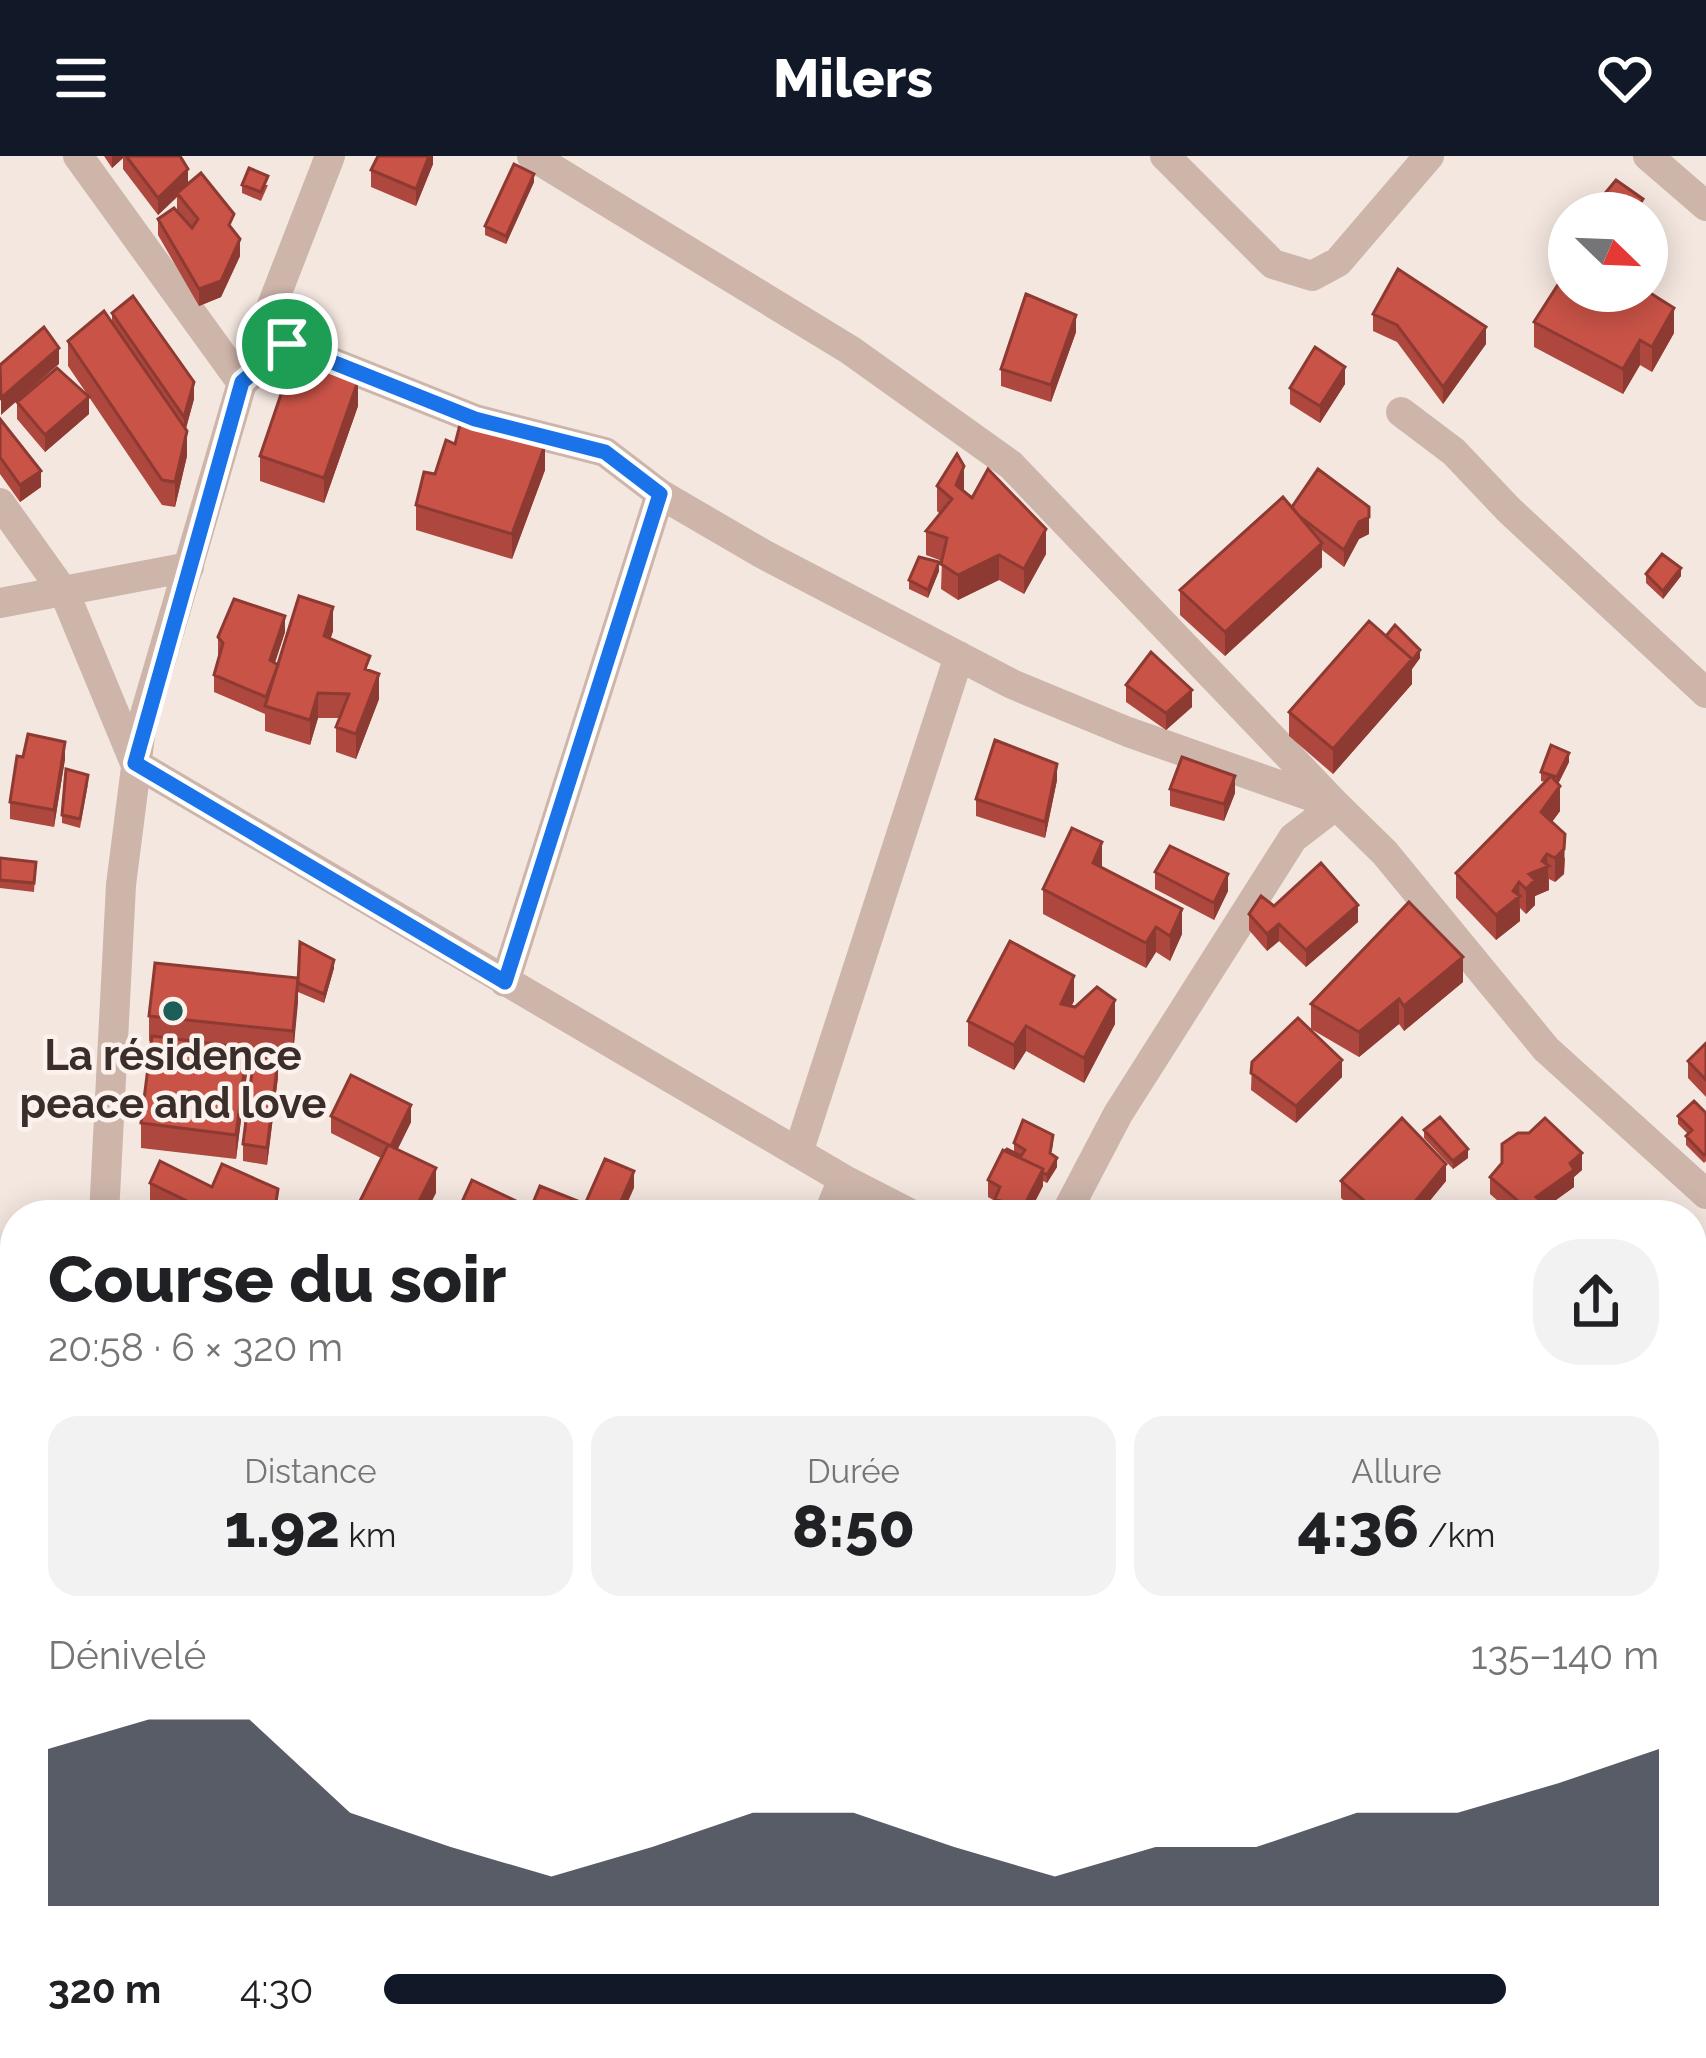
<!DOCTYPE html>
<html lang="fr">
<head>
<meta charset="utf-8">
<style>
	:root { --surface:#fff; --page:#f2f2f2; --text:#202124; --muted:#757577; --accent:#111827 }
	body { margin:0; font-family:Raleway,sans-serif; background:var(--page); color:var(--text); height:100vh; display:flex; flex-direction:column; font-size:45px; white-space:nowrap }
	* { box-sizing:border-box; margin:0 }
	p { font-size:39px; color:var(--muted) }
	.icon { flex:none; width:66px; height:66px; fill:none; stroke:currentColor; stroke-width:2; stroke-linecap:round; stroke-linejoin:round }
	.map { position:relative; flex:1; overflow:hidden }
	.panel { position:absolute; left:0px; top:1044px; width:1707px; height:858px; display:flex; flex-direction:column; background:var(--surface); border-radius:48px 48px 0 0; box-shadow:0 6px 30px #0003 }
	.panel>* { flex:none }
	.needle { width:78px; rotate:113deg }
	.tools { position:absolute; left:1548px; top:36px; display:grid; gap:24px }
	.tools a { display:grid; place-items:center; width:120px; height:120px; border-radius:50%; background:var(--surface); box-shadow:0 6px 30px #0003; font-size:60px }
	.pin { position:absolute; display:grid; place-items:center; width:102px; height:102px; color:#fff; margin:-51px; border:6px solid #fff; border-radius:50%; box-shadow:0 3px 12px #0007 }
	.round { display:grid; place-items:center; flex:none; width:126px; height:126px; border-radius:48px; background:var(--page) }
	.headline { display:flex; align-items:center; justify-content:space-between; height:204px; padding:0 48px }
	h1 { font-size:66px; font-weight:800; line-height:90px }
	.stats { display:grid; grid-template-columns:repeat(3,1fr); gap:18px; height:204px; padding:12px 48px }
	.stats div { display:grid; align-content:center; border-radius:30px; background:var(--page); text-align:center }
	.stats b { font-size:60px; font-weight:800 }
	.stats small { font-size:33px; font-weight:400 }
	.stats p { font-size:33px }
	.chart { height:336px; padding:24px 48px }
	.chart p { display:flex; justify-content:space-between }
	.chart svg { width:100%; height:216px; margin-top:12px; fill:var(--accent); opacity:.7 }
	ul { padding:0 48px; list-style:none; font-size:39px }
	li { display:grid; grid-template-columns:192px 144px 1fr; align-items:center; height:90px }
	li i { height:30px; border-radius:15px; background:var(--accent) }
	header { display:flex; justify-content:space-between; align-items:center; height:156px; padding:0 48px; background:var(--accent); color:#fff; font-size:54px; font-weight:800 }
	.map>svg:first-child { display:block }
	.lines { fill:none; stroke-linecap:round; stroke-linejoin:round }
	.minor { stroke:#cdb5aa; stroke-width:30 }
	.wall { fill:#ae473d }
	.shaded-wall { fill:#8d3a32 }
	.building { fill:#ca5347; stroke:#8d3a32; stroke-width:3 }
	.route-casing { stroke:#fff; stroke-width:24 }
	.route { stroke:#1a73e8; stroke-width:15 }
	.poi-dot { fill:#1d5e58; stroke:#fbf2ed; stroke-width:4.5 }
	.labels { text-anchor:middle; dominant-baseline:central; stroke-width:9; stroke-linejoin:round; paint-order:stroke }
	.poi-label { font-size:42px; font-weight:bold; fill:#3b2d2a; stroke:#fbf2ed }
</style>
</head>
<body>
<header><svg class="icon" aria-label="menu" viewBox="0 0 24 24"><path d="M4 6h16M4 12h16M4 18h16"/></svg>Milers<svg class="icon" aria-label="heart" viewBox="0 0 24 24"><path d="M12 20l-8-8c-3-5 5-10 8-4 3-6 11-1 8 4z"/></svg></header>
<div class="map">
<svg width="1706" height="1902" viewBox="0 0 1706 1902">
	<rect width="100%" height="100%" fill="#f4e7e0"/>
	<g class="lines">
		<path class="minor" d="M 78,0 L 242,227 L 287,188 L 475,263 L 605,296 L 660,338 L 763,398 L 1012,528 L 1128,576 L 1336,649 L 1385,697 L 1546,893 L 1706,1038
			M 532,0 L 850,194 L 1011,309 L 1336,649 L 1293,682 L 1118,958 L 1065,1059
			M 1165,0 L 1273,108 L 1312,120 L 1338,106 L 1429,0
			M 1648,0 L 1706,50
			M 1401,256 L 1454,296 L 1509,354 L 1706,537
			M 0,347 L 65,438 L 135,607 L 843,1023 L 913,1059
			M 0,447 L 189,411
			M 505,826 L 660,338
			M 798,997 L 959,500
			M 104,1059 L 121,729 L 141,572 L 242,227 L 330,0
			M 828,1059 L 843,1023
			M 1692,1156 L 1706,1141
			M 0,1373 L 15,1380
			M 1692,1488 L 1706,1501
			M 0,1824 L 15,1714
			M 1003,1887 L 1037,1902
			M 301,1902 L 303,1887
			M 577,1902 L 579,1887
			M 1150,1902 L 1157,1887"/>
	</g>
	<path class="wall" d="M 104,0 L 180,0 L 188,28 L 234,76 L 240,100 L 221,141 L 199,150 L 158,79 L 158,63 L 177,54 L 177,41 L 158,59 L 123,13 L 123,2 L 112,12 Z
		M 429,0 L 433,0 L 433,8 L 416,50 L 371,31 L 371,14 Z
		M 534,26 L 506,88 L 485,79 L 485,70 Z
		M 242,29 L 268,29 L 261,45 L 242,37 Z
		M 1602,41 L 1643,51 L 1640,57 L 1612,57 L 1602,50 Z
		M 1569,135 L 1674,177 L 1652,216 L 1640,209 L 1623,238 L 1534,191 L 1534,166 Z
		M 112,157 L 194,243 L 186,273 L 187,300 L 175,351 L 162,349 L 68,210 L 68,185 L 112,166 Z
		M 1373,158 L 1486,188 L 1443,248 L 1397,186 L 1373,175 Z
		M 1076,176 L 1051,246 L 1001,230 L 1001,213 Z
		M 1345,228 L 1320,267 L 1290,248 L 1290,232 Z
		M 17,246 L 89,258 L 45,296 L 17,263 Z
		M 358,250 L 324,347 L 260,325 L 260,300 Z
		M 0,263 L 41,331 L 20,346 L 0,318 Z
		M 455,288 L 545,314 L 512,403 L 416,374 L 416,349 Z
		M 937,330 L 964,335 L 1046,398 L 1024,438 L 999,424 L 958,444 L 941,433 L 942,405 L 926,399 L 926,375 L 940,358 L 937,355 Z
		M 1292,351 L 1369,378 L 1359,383 L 1344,411 L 1322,394 L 1322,411 L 1225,500 L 1180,459 L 1180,434 Z
		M 939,415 L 928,442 L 909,433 L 909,424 Z
		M 1646,418 L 1681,420 L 1663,443 L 1646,427 Z
		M 333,475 L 330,483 L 370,515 L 379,543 L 356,603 L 336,596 L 336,571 L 340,562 L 318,562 L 310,589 L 265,575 L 265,558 L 214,536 L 214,519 L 219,500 L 218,498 L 218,481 L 285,476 L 275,507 L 278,509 Z
		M 1386,480 L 1420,502 L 1412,513 L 1412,528 L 1333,618 L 1289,580 L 1289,556 Z
		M 1126,529 L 1192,551 L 1166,574 L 1126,546 Z
		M 23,601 L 65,603 L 54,671 L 10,663 L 10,646 Z
		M 1569,606 L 1558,628 L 1560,655 L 1552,666 L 1565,703 L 1564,718 L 1555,726 L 1549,723 L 1549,734 L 1535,740 L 1535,749 L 1526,758 L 1520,752 L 1520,765 L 1496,784 L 1456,742 L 1456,717 L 1545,626 L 1541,625 L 1541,616 Z
		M 1057,624 L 1045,682 L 976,660 L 976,643 Z
		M 88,628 L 80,672 L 62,667 L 62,659 Z
		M 1170,633 L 1235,637 L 1224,665 L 1170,650 Z
		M 0,702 L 36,706 L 34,736 L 0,732 Z
		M 1102,711 L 1182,778 L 1170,805 L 1156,796 L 1146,812 L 1043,758 L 1043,733 Z
		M 1155,716 L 1228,735 L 1214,764 L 1155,733 Z
		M 1274,750 L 1358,766 L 1306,811 L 1279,785 L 1267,795 L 1249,774 L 1249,758 Z
		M 334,812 L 324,847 L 298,836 L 293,899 L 247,895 L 247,917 L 236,1003 L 141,992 L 141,967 L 152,885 L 149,885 L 149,860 Z
		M 1463,826 L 1404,875 L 1399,868 L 1359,901 L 1311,873 L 1311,848 Z
		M 1074,845 L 1071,850 L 1115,868 L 1084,927 L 1026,895 L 1014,914 L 968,890 L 968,865 Z
		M 1706,887 L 1706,941 L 1688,922 L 1688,905 Z
		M 1252,906 L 1342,921 L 1296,967 L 1251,934 Z
		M 278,921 L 267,1009 L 243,1005 L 243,988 Z
		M 1706,957 L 1706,1005 L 1704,1007 L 1686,989 L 1686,980 L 1688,978 L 1678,968 L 1678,960 Z
		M 331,960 L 411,966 L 397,994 L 436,1037 L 381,1002 L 331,977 Z
		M 1424,974 L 1468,1002 L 1453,1013 L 1424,982 Z
		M 1014,987 L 1053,988 L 1051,998 L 1057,1011 L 1047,1027 L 1043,1025 L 1043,1030 L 1028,1059 L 995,1059 L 995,1045 L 988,1041 L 988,1024 L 1005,995 L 1014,995 Z
		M 1582,1014 L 1574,1021 L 1574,1031 L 1542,1054 L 1542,1059 L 1514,1059 L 1490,1038 L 1490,1021 Z
		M 1341,1025 L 1446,1025 L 1418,1059 L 1361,1059 L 1341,1042 Z
		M 150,1027 L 278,1050 L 277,1059 L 181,1059 L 150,1044 Z
		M 697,1887 L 753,1887 L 745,1902 L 728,1902 Z
		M 1253,1887 L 1359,1887 L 1361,1902 L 1260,1902 L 1253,1899 Z"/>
	<path class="shaded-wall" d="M 112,0 L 123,0 L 123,2 L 112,12 Z
		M 429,0 L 433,0 L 433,8 L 416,50 L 416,33 Z
		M 188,13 L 188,30 L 177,37 L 177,41 L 158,59 L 158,42 Z
		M 534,18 L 534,26 L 506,88 L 506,80 Z
		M 240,83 L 240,100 L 221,141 L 199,150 L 199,133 Z
		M 1674,152 L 1674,177 L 1652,216 L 1652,191 Z
		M 1076,159 L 1076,176 L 1051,246 L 1051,229 Z
		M 1486,171 L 1486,188 L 1443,248 L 1443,231 Z
		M 1640,184 L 1640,209 L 1623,238 L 1623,213 Z
		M 59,192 L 59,208 L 1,259 L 1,242 Z
		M 1345,211 L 1345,228 L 1320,267 L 1320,250 Z
		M 358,225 L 358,250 L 324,347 L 324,322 Z
		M 194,226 L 194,243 L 184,278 L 184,261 Z
		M 89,241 L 89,258 L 45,296 L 45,279 Z
		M 187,275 L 187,300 L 175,351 L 175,326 Z
		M 545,289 L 545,314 L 512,403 L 512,378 Z
		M 964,310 L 964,334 L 956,329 Z
		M 41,315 L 41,331 L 20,346 L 20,329 Z
		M 1369,361 L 1369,378 L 1359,383 L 1344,411 L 1344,394 L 1359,366 Z
		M 1046,373 L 1046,398 L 1024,438 L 1024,413 Z
		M 1322,387 L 1322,411 L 1225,500 L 1225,476 Z
		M 999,399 L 999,424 L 958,444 L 958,419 Z
		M 939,406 L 939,415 L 928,442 L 928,434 Z
		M 1681,412 L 1681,420 L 1663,443 L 1663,435 Z
		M 333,451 L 333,475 L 324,504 L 324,480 Z
		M 285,460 L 285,476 L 270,521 L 270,504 Z
		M 1420,494 L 1420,502 L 1412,513 L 1412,528 L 1333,618 L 1333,593 Z
		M 379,518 L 379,543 L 356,603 L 356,578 Z
		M 1192,534 L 1192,551 L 1166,574 L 1166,557 Z
		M 318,537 L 318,562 L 310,589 L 310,564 Z
		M 65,586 L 65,603 L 54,671 L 54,654 Z
		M 1569,597 L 1569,606 L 1557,630 L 1557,621 Z
		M 1057,608 L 1057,624 L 1045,682 L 1045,666 Z
		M 1235,620 L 1235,637 L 1224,665 L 1224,648 Z
		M 1560,630 L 1560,655 L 1541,681 L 1541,656 Z
		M 1565,678 L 1564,718 L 1555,726 L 1555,702 Z
		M 1102,686 L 1102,710 L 1093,731 L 1093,707 Z
		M 1547,698 L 1549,734 L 1535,740 L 1535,749 L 1526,758 L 1526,733 L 1529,718 Z
		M 1228,718 L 1228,735 L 1214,764 L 1214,747 Z
		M 1519,726 L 1520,765 L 1496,784 L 1496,759 Z
		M 1358,749 L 1358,766 L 1306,811 L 1306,794 Z
		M 1182,753 L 1182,778 L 1170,805 L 1170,780 Z
		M 1279,768 L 1279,785 L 1267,795 L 1267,778 Z
		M 1156,771 L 1156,796 L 1146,812 L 1146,787 Z
		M 1463,801 L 1463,826 L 1404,875 L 1404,850 Z
		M 334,804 L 334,812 L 324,847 L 324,838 Z
		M 1074,820 L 1074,845 L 1061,872 L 1061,848 Z
		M 298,822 L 298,847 L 293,899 L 293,875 Z
		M 1399,843 L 1399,868 L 1359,901 L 1359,876 Z
		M 1115,844 L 1115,868 L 1084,927 L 1084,902 Z
		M 1026,870 L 1026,895 L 1014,914 L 1014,889 Z
		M 247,892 L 247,917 L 236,1003 L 236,979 Z
		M 278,904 L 278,921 L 267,1009 L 267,992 Z
		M 1342,904 L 1342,921 L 1296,967 L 1296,950 Z
		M 411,949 L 411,966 L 391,1007 L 391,990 Z
		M 1468,993 L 1468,1002 L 1453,1013 L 1453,1005 Z
		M 1582,997 L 1582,1014 L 1574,1021 L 1574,1031 L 1542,1054 L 1542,1059 L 1531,1059 L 1536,1041 Z
		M 1057,1002 L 1057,1011 L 1047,1027 L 1047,1019 Z
		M 1446,1008 L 1446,1025 L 1418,1059 L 1404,1059 Z
		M 436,1012 L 436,1037 L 425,1059 L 412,1059 Z
		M 1043,1013 L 1043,1030 L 1028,1059 L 1014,1059 L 1014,1050 Z
		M 634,1015 L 634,1032 L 622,1059 L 615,1059 Z
		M 744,1887 L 753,1887 L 745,1902 L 742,1902 L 742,1892 Z
		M 890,1887 L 898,1887 L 891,1902 L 882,1902 Z"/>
	<path class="building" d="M 126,0 L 180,0 L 188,13 L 158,42 Z
		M 378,0 L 429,0 L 416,33 L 371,14 Z
		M 514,8 L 534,18 L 506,80 L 485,70 Z
		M 249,12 L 268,20 L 261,36 L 242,29 Z
		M 201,17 L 234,58 L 229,69 L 240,83 L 221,125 L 199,133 L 158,63 L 174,52 L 192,72 L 198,63 L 177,37 Z
		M 1616,24 L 1643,43 L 1634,57 L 1624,57 L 1602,41 Z
		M 1398,113 L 1486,171 L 1443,231 L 1397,169 L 1373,158 Z
		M 1568,113 L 1569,135 L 1647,135 L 1674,152 L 1652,191 L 1640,184 L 1623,213 L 1534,166 Z
		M 1026,138 L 1076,159 L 1051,229 L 1001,213 Z
		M 133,140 L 194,226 L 184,261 L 112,157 Z
		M 104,155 L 187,275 L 175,326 L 162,324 L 68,185 Z
		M 44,171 L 59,192 L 1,242 L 0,209 Z
		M 1315,191 L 1345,211 L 1320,250 L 1290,232 Z
		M 305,204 L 358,225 L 324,322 L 260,300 L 291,209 Z
		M 57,212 L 89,241 L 45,279 L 17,246 Z
		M 462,261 L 545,289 L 512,378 L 416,349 L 424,316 L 435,318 L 446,284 L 455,288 Z
		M 0,263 L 41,315 L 20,329 L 0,301 Z
		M 957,298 L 964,310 L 956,329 L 972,342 L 988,313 L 1046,373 L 1024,413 L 999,399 L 958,419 L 941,408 L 947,382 L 926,375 L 952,343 L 937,330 Z
		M 1318,313 L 1369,351 L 1369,361 L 1359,366 L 1344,394 L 1299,360 L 1292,351 Z
		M 1283,341 L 1322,387 L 1225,476 L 1180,434 Z
		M 1662,398 L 1681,412 L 1663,435 L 1646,418 Z
		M 919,401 L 939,406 L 928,434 L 909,424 Z
		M 299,440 L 333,451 L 324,480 L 370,500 L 365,513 L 379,518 L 356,578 L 336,571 L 349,538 L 318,537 L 310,564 L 265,550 Z
		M 234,443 L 285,460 L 270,504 L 278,509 L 266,541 L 214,519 L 223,487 L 218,481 Z
		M 1369,465 L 1412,503 L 1333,593 L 1289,556 Z
		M 1395,469 L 1420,494 L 1411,506 L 1412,503 L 1386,480 Z
		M 1151,496 L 1192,534 L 1166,557 L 1126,529 Z
		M 28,578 L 65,586 L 54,654 L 10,646 L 17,600 L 23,601 Z
		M 995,584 L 1057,608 L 1045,666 L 976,643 Z
		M 1551,589 L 1569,597 L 1557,621 L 1541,616 Z
		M 1182,601 L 1235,620 L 1224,648 L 1170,633 Z
		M 66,613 L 88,619 L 80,663 L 62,659 Z
		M 1551,620 L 1560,630 L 1541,656 L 1565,678 L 1564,693 L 1555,702 L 1547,698 L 1542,705 L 1549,710 L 1529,718 L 1535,724 L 1526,733 L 1519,726 L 1513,735 L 1520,740 L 1496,759 L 1456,717 Z
		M 1072,672 L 1102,686 L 1093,707 L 1182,753 L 1170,780 L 1156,771 L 1146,787 L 1043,733 Z
		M 1170,690 L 1228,718 L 1214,747 L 1155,716 Z
		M 0,702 L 36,706 L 34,727 L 0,724 Z
		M 1321,707 L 1358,749 L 1306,794 L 1279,768 L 1267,778 L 1249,758 L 1261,740 L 1274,750 Z
		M 1409,746 L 1463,801 L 1404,850 L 1399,843 L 1359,876 L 1311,848 Z
		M 1010,785 L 1074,820 L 1061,848 L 1075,851 L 1097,831 L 1115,844 L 1084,902 L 1026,870 L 1014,889 L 968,865 Z
		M 300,786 L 334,804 L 324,838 L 298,827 Z
		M 155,807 L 298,822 L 293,875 L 149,860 Z
		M 1298,862 L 1342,904 L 1296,950 L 1251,917 L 1252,906 Z
		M 152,880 L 247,892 L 236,979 L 141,967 Z
		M 1706,887 L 1706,924 L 1688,905 Z
		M 254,900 L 278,904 L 267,992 L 243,988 Z
		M 351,919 L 411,949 L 391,990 L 331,960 Z
		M 1694,945 L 1706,957 L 1706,997 L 1704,999 L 1686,980 L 1692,974 L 1678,960 Z
		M 1440,961 L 1468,993 L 1453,1005 L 1424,974 Z
		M 1402,962 L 1446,1008 L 1404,1059 L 1381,1059 L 1341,1025 Z
		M 1545,962 L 1582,997 L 1570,1007 L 1574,1014 L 1536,1041 L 1542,1046 L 1531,1056 L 1490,1021 L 1502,1007 L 1502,988 L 1518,977 L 1529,977 Z
		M 1023,964 L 1053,979 L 1050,997 L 1057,1002 L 1047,1019 L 1042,1016 L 1043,1013 L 1005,995 L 1007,993 L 1021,1000 L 1025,994 L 1014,987 Z
		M 388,989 L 436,1012 L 412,1059 L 353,1059 Z
		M 1003,994 L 1043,1013 L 1026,1046 L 1014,1050 L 995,1043 L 1000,1031 L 988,1024 Z
		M 605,1003 L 634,1015 L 615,1059 L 528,1059 L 540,1030 L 585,1048 Z
		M 160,1005 L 212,1031 L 222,1008 L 278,1033 L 274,1059 L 216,1059 L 150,1027 Z
		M 472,1024 L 520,1047 L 515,1059 L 456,1059 Z
		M 66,1887 L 132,1887 L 130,1902 L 64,1902 Z
		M 141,1887 L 203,1887 L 200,1902 L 139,1902 Z
		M 416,1887 L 439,1887 L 437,1902 L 415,1902 Z
		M 594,1887 L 659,1887 L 670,1902 L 591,1902 Z
		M 770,1887 L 821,1887 L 837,1896 L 835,1902 L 764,1902 Z
		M 854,1887 L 890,1887 L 882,1902 L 856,1902 L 848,1898 Z
		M 1264,1887 L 1359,1887 L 1361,1888 L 1354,1902 L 1283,1902 L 1268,1895 L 1270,1890 Z
		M 380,1898 L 416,1902 L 380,1902 Z"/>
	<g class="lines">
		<defs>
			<path id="route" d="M 287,188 L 475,263 L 605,296 L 660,338 L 505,826 L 135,607 L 242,226 Z"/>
		</defs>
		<use href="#route" class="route-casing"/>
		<use href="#route" class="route"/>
	</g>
	<circle class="poi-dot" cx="173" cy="855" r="12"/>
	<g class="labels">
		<g class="poi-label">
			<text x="173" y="899">La résidence<tspan x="173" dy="48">peace and love</tspan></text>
		</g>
	</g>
</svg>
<div class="tools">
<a><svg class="needle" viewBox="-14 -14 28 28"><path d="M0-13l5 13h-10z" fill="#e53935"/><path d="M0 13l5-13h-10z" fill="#757577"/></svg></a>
</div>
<div class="pin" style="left:287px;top:188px;background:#1e9e55"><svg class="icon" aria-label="arrive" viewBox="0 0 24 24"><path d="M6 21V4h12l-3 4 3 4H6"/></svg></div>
<section class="panel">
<div class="headline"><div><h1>Course du soir</h1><p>20:58 · 6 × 320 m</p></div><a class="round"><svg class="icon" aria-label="share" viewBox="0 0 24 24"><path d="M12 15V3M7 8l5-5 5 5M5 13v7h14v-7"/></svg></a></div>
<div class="stats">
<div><p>Distance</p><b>1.92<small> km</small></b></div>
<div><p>Durée</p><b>8:50</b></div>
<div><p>Allure</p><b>4:36<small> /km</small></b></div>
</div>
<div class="chart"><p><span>Dénivelé</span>135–140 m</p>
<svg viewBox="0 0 160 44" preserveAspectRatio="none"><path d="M0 44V12L10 6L20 6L30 25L40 32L50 38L60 32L70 25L80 25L90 32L100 38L110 32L120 32L130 25L140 25L150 19L160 12V44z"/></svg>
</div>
<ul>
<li><b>320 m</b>4:30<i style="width:88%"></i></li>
</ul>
</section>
</div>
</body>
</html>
